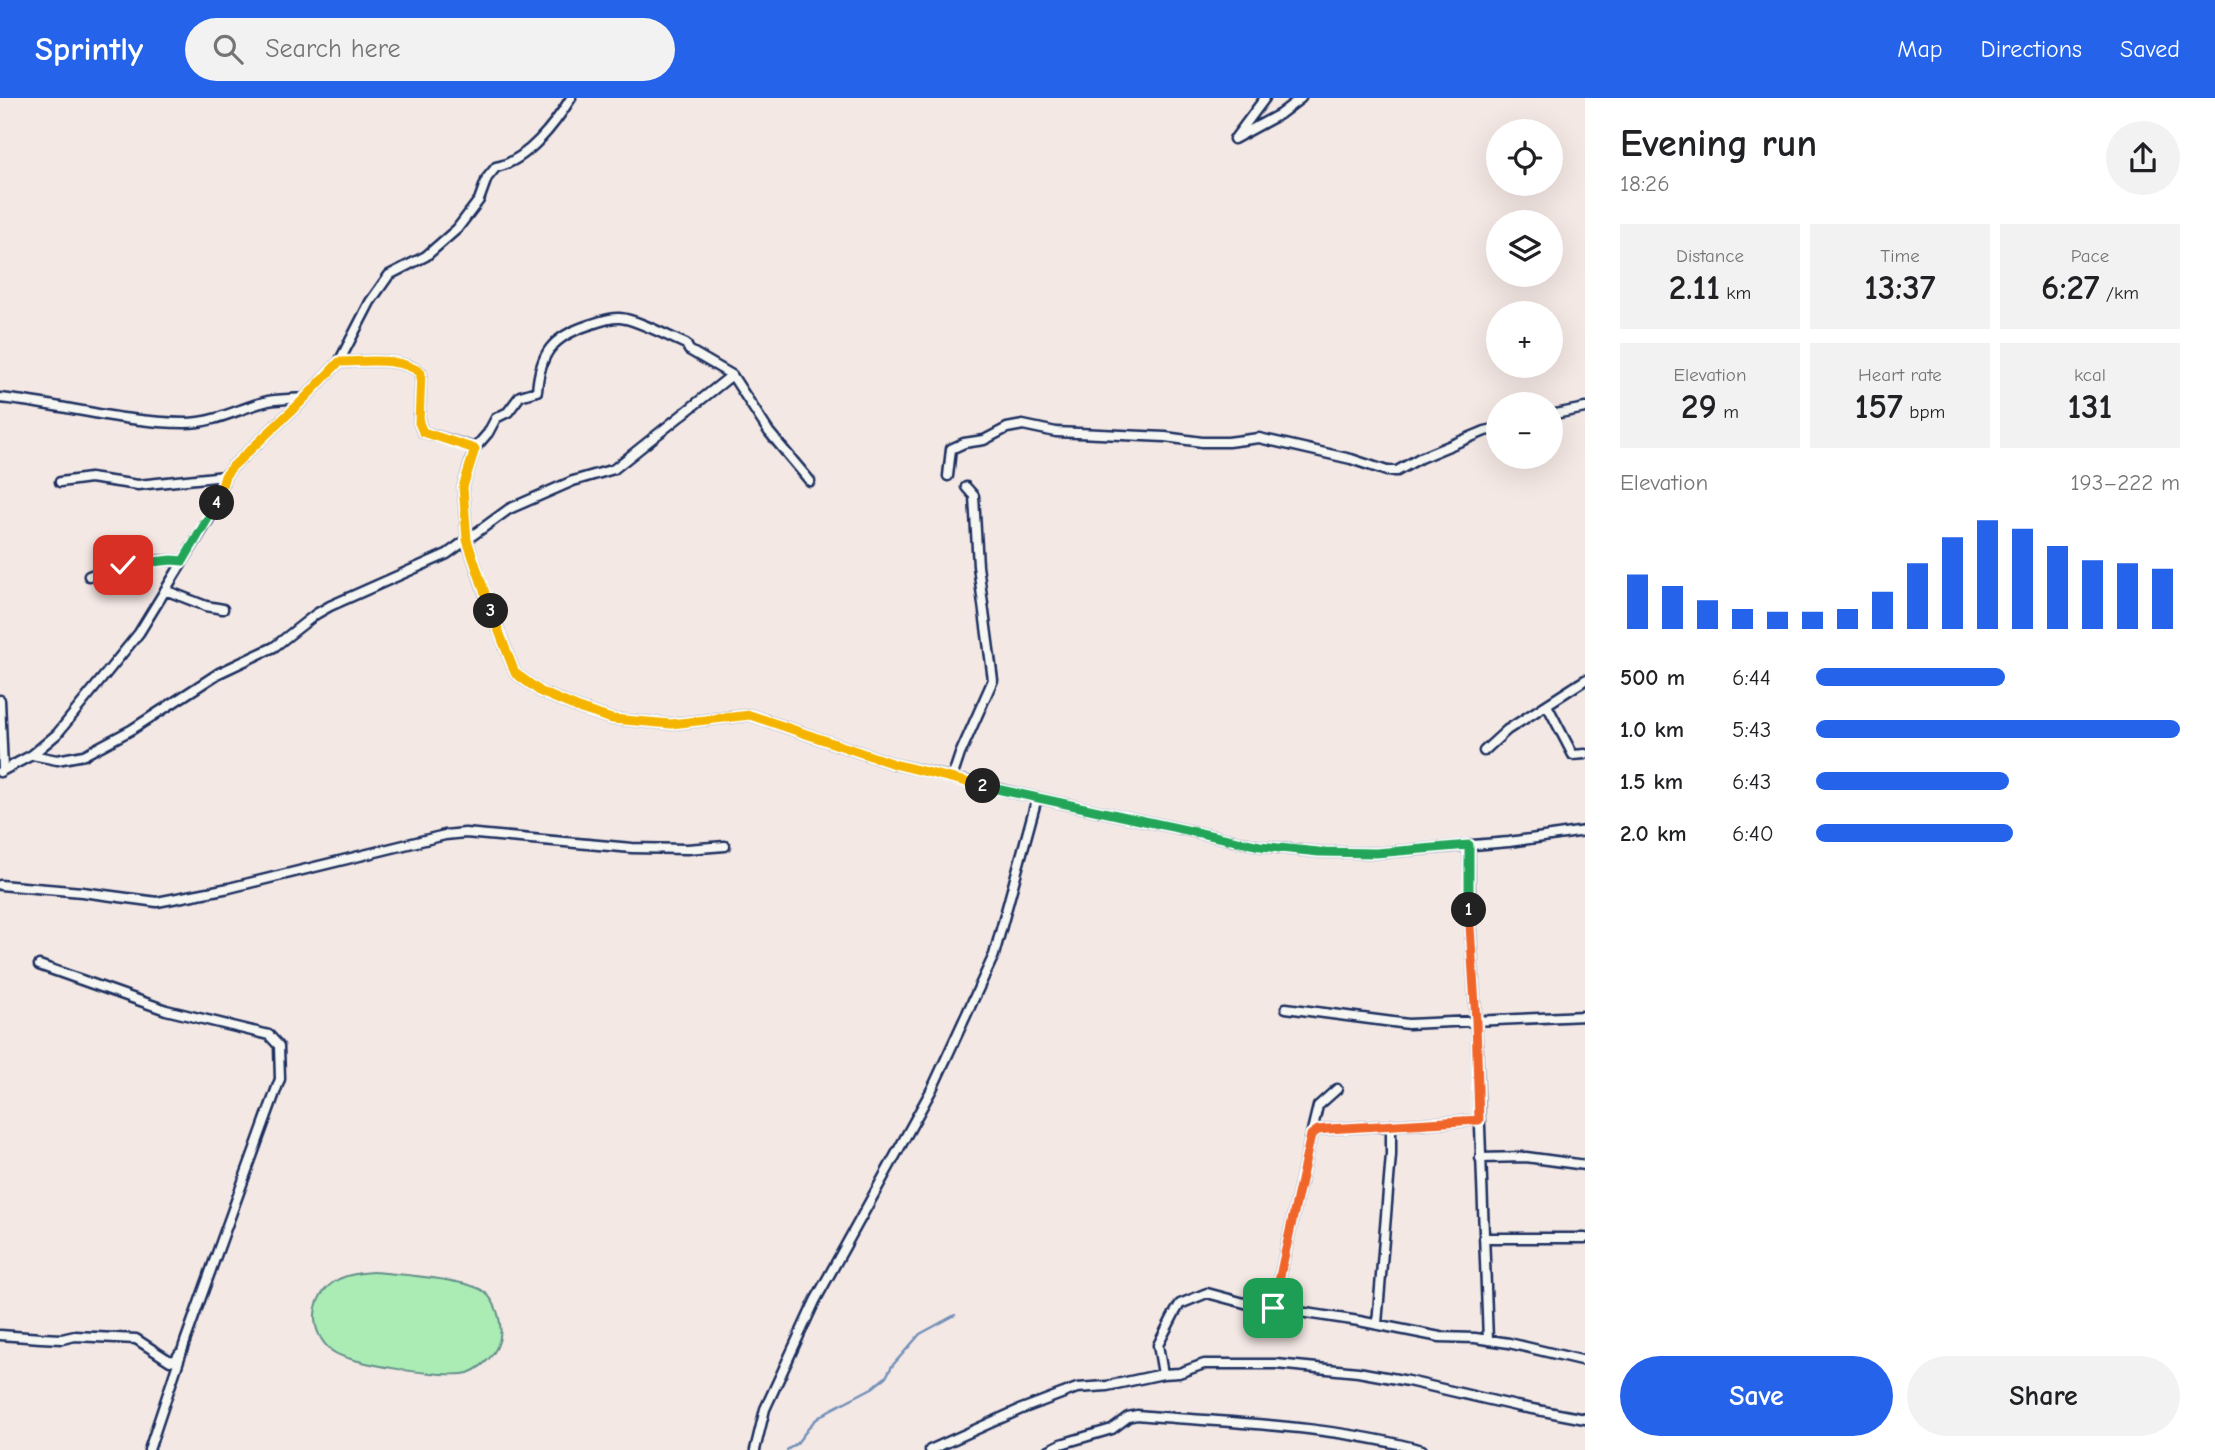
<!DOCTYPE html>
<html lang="en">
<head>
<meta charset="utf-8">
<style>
	:root { --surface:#fff; --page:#f2f2f2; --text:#202124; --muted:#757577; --accent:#2563eb }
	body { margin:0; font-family:"Comic Neue",sans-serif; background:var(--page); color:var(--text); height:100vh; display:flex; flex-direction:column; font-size:26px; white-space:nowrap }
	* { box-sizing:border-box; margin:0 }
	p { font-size:23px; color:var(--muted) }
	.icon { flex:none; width:38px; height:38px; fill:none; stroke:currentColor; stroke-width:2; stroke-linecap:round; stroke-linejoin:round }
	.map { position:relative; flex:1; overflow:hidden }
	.panel { display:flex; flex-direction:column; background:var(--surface); width:630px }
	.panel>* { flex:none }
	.tools { position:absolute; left:1486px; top:21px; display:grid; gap:14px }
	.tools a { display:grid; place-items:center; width:77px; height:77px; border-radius:50%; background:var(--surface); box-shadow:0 7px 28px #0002; font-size:35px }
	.pin { position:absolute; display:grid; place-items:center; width:60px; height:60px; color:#fff; margin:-30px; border-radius:14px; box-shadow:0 4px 10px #0006 }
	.km { position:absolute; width:35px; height:35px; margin:-18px; border-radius:50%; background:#222; color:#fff; font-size:19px; line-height:35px; text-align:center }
	.round { display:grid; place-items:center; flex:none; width:74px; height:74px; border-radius:37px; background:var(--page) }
	.summary { display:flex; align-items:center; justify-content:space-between; height:119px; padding:0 35px }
	h1 { font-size:38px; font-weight:600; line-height:52px }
	.metrics { display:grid; grid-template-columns:repeat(3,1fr); gap:10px; height:119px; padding:7px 35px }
	.metrics div { display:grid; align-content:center; border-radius:0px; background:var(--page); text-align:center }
	.metrics b { font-size:35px; font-weight:600 }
	.metrics small { font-size:19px; font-weight:400 }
	.metrics p { font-size:19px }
	.chart { height:196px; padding:14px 35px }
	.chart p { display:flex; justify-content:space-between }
	.chart svg { width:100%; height:126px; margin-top:7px; stroke:var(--accent); stroke-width:6 }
	.primary-button { display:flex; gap:14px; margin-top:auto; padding:14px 35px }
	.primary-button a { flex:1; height:80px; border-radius:42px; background:var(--accent); color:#fff; font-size:28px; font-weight:600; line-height:80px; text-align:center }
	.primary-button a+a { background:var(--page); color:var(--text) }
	ul { padding:0 35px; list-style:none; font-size:23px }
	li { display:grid; grid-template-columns:112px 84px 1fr; align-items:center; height:52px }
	li i { height:18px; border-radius:9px; background:var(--accent) }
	header { display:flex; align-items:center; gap:42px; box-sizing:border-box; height:98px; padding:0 35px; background:var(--accent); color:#fff }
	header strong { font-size:33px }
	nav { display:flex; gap:38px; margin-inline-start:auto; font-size:24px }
	.search { width:490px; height:63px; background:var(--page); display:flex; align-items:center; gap:18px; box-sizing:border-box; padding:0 24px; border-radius:38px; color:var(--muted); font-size:26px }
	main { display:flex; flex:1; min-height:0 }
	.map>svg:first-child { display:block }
	.green { fill:#abecb5; stroke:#638e8a; stroke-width:2 }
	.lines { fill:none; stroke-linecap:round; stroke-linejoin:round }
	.stream { stroke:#7291b9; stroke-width:2.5 }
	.street-casing { stroke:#1b2f5e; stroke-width:13 }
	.street { stroke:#f6f6f2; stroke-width:8 }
	.split-1-casing { stroke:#fff; stroke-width:14 }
	.split-2-casing { stroke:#fff; stroke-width:14 }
	.split-3-casing { stroke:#fff; stroke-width:14 }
	.split-4-casing { stroke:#fff; stroke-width:14 }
	.split-5-casing { stroke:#fff; stroke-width:14 }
	.split-1 { stroke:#f0652b; stroke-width:9 }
	.split-2 { stroke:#22a559; stroke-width:9 }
	.split-3 { stroke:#f5b400; stroke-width:9 }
	.split-4 { stroke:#f5b400; stroke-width:9 }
	.split-5 { stroke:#22a559; stroke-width:9 }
</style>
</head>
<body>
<header>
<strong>Sprintly</strong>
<div class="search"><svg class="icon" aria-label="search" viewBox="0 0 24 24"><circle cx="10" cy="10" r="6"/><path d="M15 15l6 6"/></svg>Search here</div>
<nav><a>Map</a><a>Directions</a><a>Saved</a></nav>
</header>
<main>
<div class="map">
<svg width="1585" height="1352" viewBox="0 0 1585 1352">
	<rect width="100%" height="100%" fill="#f4e8e4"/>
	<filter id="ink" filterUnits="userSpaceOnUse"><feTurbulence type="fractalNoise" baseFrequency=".0143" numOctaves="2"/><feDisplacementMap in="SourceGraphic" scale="14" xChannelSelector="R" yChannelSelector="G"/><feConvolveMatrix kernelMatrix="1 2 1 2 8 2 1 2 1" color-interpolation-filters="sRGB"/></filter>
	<g filter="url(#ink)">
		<path class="green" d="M 373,1174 C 397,1176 466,1181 483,1193 C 493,1200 498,1213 500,1225 C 502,1236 499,1247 493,1256 C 487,1264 477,1272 468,1275 C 448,1281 348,1266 332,1253 C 308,1234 309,1198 337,1182 C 348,1176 361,1175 373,1174 Z"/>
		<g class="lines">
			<path class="stream" d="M 787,1352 L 797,1345 L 814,1323 L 828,1313 L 872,1290 L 886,1279 L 892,1268 L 920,1236 L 955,1217"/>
			<defs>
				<path id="street" d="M 1236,39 L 1265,0
					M 1234,41 L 1280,16 L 1301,0
					M 339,264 C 365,264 399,258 421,275 L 419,325 L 423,334 L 475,350
					M 0,300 C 62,306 122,325 185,325 C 215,325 240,310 268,303 C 280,301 293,301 305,300
					M 1550,317 L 1585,310
					M 948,378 L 951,351 L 964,345 L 984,342 L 1007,330 L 1023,327 L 1056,334 L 1165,339 L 1202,344 L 1228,344 L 1259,340 L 1351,361 L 1387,373 L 1397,373 L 1420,360 L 1485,333 L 1498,330
					M 810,383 L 769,334 L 732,277 L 689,252 L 686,246 C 669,239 636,221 620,220 C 610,219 598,224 589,227 C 552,239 540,255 537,293 L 520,298 L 508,314 L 496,320 L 488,335 L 475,350 L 463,389 L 467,442 L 487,502 L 515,575 L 541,594 L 581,611 L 612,621 L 671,626 L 750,617 L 894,666 L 1020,696 L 1260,748 L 1319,754 L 1376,755 L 1509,744 L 1585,733
					M 60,384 L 90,380 L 138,387 L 225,378
					M 89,478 C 112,468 159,460 183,463
					M 165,492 L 206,508 L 223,511
					M 0,602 L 3,671
					M 1547,607 L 1573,657 L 1585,656
					M 1484,653 L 1507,632 L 1585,582
					M 32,657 L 57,662 L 84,657 L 131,632 L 219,575 L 274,549 L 316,516 L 330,508 L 447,456 L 509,411 L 573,383 L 614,371 L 732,277
					M 0,674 L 32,657 L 57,636 L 139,535 L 215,411 L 225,378 L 231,370 L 302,303 L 339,264 L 370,204 L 389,177 L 426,158 L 457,131 L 479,102 L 487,80 L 496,69 C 527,63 555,26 571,0
					M 952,680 L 960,656 L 993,582 L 978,468 L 974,398 L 966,389
					M 1469,747 L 1470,824 L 1476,923 L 1488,1242
					M 0,787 L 82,794 L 157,804 L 229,790 L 445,737 L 465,735 L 632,750 L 687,751 L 725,748
					M 39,867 L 166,912 L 269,937 L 279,948 L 280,981 L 186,1241 L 149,1352
					M 1286,910 L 1408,926 L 1585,918
					M 1311,1037 L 1318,1008 L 1337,991
					M 1480,1060 L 1526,1059 L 1585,1067
					M 1484,1140 L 1585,1140
					M 1273,1210 L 1311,1037 L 1318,1032 L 1328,1031 L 1479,1022
					M 1377,1226 L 1391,1057 L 1391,1027
					M 0,1237 L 41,1240 L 62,1241 L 75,1238 L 136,1241 L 170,1263 L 176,1261 L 179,1256
					M 1163,1276 L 1158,1247 L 1174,1216 L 1180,1206 L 1207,1195 L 1252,1207 L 1359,1223 L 1440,1239 L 1475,1240 L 1509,1245 L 1585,1263
					M 755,1352 L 765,1311 L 815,1203 L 932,991 L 994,857 L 1037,700
					M 930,1352 L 1019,1312 L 1077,1290 L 1107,1288 L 1163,1276 L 1179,1275 L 1204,1266 L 1276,1266 L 1358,1274 L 1408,1283 L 1516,1308 L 1585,1321
					M 1049,1352 L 1061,1346 L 1112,1331 L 1128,1319 L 1137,1317 C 1232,1325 1329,1327 1422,1352"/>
			</defs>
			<use href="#street" class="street-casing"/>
			<use href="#street" class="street"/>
		</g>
	</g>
	<g class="lines" filter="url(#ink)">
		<defs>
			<path id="split-1" d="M 1273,1210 L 1311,1037 L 1318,1032 L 1328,1031 L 1479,1022 L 1476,923 L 1469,812"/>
			<path id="split-2" d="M 983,688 L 1260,748 L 1319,754 L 1376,755 L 1469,747 L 1469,812"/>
			<path id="split-3" d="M 491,513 L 515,575 L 541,594 L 581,611 L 612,621 L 671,626 L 750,617 L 894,666 L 983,688"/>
			<path id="split-4" d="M 217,405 L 225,378 L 231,370 L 302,303 L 339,264 C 365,264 399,258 421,275 L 419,325 L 423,334 L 475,351 L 463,389 L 467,442 L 491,513"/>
			<path id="split-5" d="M 123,467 L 172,462 L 183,463 L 217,405"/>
		</defs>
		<use href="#split-1" class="split-1-casing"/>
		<use href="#split-2" class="split-2-casing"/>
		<use href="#split-3" class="split-3-casing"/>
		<use href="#split-4" class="split-4-casing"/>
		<use href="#split-5" class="split-5-casing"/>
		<use href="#split-1" class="split-1"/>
		<use href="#split-2" class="split-2"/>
		<use href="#split-3" class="split-3"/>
		<use href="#split-4" class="split-4"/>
		<use href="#split-5" class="split-5"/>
	</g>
</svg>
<div class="tools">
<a><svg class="icon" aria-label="locate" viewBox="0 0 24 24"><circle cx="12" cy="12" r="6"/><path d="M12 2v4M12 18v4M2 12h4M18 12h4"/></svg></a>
<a><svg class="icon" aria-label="layers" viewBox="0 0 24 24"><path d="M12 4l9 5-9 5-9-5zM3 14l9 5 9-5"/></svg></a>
<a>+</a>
<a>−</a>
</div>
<div class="pin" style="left:1273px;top:1210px;background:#1e9e55"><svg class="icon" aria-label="arrive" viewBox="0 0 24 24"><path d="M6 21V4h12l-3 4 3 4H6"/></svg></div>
<div class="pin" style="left:123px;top:467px;background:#d93025"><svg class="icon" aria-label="check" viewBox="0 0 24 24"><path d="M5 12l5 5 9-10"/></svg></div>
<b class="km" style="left:1469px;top:812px">1</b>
<b class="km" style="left:983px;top:688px">2</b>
<b class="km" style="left:491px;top:513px">3</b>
<b class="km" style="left:217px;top:405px">4</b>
</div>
<section class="panel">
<div class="summary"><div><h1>Evening run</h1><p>18:26</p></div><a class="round"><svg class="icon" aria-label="share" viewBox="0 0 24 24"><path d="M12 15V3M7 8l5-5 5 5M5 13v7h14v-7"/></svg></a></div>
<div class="metrics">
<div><p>Distance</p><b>2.11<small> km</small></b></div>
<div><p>Time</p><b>13:37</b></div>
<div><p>Pace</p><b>6:27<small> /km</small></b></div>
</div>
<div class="metrics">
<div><p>Elevation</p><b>29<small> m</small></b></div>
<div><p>Heart rate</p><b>157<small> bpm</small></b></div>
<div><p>kcal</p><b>131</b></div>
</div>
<div class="chart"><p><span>Elevation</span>193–222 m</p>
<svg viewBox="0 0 160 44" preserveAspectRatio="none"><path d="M5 44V25M15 44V29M25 44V34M35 44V37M45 44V38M55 44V38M65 44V37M75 44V31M85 44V21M95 44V12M105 44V6M115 44V9M125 44V15M135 44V20M145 44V21M155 44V23"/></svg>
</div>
<ul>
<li><b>500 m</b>6:44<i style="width:52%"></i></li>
<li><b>1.0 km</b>5:43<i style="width:100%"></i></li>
<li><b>1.5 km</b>6:43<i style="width:53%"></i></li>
<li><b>2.0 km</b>6:40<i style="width:54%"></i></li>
</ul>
<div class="primary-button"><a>Save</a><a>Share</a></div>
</section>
</main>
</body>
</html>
